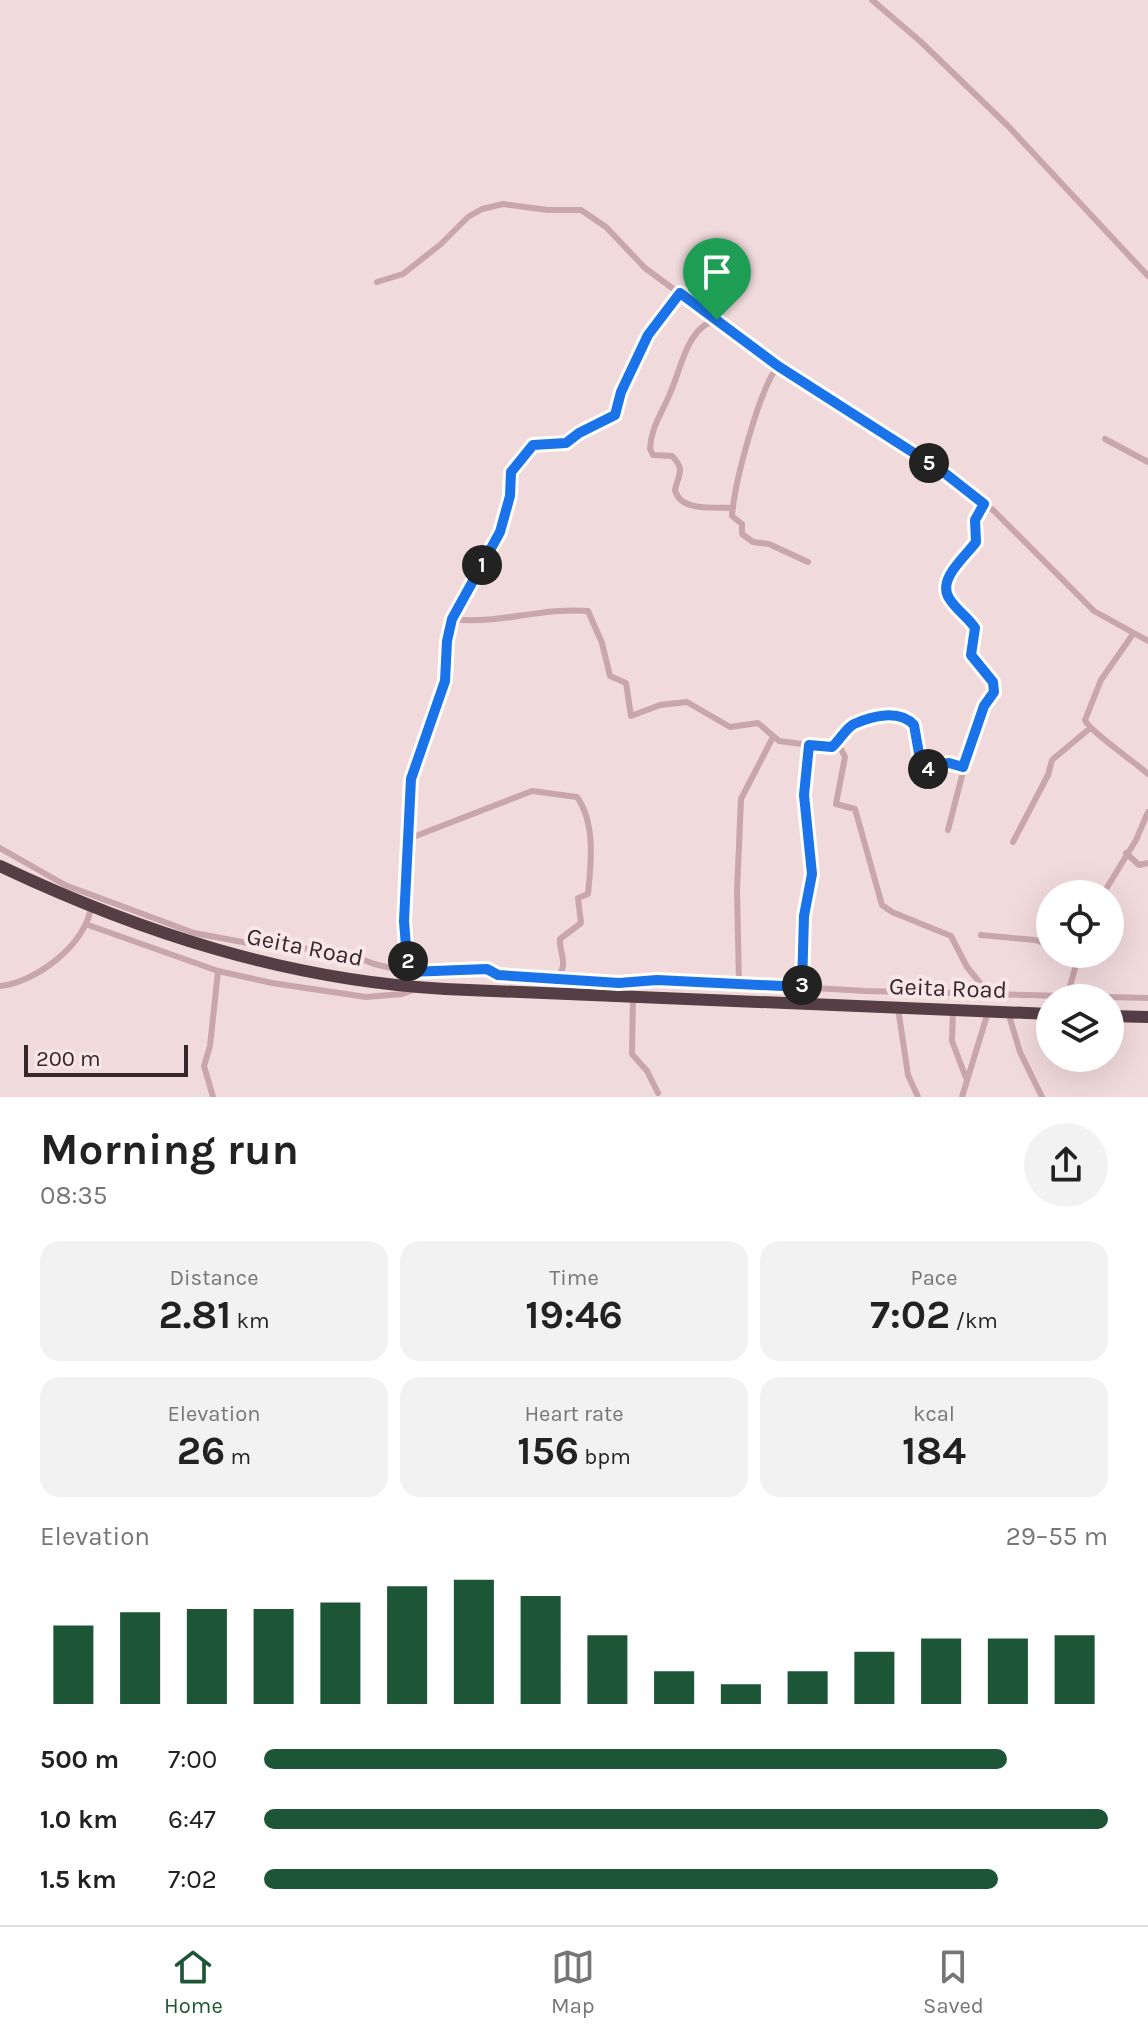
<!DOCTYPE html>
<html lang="en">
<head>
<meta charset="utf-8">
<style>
	:root { --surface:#fff; --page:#f2f2f2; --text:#222; --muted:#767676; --line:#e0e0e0; --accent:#1d5636 }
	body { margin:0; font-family:Karla,sans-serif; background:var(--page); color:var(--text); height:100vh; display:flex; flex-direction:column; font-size:30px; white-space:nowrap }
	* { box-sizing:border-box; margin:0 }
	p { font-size:26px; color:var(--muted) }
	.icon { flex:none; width:44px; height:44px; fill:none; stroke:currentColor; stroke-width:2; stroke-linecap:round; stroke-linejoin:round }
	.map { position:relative; height:1097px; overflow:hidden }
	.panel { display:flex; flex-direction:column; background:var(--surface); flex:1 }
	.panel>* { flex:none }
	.fabs { position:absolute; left:1036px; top:880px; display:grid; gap:16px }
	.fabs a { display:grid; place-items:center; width:88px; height:88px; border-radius:50%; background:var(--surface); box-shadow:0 8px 32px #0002; font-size:40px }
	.scale { position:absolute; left:24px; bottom:20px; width:164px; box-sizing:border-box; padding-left:8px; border:4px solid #35272b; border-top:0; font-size:22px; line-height:28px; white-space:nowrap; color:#35272b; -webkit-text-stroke:6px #f9e6e8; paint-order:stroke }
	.pin { position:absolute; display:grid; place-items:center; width:68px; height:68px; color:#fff; margin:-82px -34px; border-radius:50% 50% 50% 0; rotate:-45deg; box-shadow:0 0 8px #0007 }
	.pin .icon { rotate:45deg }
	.km { position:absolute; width:40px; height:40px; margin:-20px; border-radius:50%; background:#222; color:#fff; font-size:22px; line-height:40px; text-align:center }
	.round { display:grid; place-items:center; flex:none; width:84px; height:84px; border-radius:42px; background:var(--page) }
	.overview { display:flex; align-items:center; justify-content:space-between; height:136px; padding:0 40px }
	h1 { font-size:44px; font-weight:700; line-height:60px }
	.figures { display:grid; grid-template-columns:repeat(3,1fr); gap:12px; height:136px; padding:8px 40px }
	.figures div { display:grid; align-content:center; border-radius:20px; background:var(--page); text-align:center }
	.figures b { font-size:40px; font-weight:700 }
	.figures small { font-size:22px; font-weight:400 }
	.figures p { font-size:22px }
	.chart { height:224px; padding:16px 40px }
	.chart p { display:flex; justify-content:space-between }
	.chart svg { width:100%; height:144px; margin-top:8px; stroke:var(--accent); stroke-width:6 }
	ul { padding:0 40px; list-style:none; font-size:26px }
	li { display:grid; grid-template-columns:128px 96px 1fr; align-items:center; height:60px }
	li i { height:20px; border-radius:10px; background:var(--accent) }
	.menu { display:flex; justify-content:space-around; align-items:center; height:112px; border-top:2px solid var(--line); background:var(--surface); font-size:22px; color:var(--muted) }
	.menu a { display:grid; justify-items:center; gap:4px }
	.menu .on { color:var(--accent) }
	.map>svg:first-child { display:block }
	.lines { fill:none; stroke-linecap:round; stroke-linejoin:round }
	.street { stroke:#c9a6ac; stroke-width:6 }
	.highway { stroke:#563e46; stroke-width:12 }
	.route-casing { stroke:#fff; stroke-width:16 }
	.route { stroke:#1a73e8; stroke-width:10 }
	.labels { text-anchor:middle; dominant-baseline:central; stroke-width:8; stroke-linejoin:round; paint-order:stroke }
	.street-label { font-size:24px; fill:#35272b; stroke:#f9e6e8 }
</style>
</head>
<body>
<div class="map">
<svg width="1148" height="1097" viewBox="0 0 1148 1097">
	<rect width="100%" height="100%" fill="#f1dadc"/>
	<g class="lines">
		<path class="street" d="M 872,0 L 920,41 L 1008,126 L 1148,276
			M 377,282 L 403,274 L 441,244 L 468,217 L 482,209 L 503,204 L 548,210 L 581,210 L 606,227 L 645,268 L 778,366 L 942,471 L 994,511 L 1094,611 L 1148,641
			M 717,320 C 687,326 681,369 671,391 C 663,412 651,426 650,449 L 653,455 L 672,456 C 686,470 678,475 675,490 C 680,512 714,507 733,508
			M 778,366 C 759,389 734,485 732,516 L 742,524 L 742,534 L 753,542 L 769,544 L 808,562
			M 1105,439 L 1148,462
			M 452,619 C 498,625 542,607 588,611 L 602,643 L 610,676 L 626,683 L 631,716 L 660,705 L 687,702 L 730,727 L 758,723 L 779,741 L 841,749 L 845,757 L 836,804 L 855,809 L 882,905 L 892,912 L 951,936 L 967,967 L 988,993
			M 1133,634 L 1101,680 L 1085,720 C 1089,731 1135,762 1148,774
			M 832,747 C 839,741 846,728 854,724 C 872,716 899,709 914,725 L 920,759 L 926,768 L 949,763 L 963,767
			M 948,830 L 971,741 L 984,706 L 994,692 C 994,675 979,670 972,656 C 967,646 979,639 974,627 C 970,617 961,611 954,604 C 933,581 963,560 976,542 L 975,520 L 984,504
			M 408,839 L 532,791 L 577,797 C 596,824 591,864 588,894 L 578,898 L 581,923 L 560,939 C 559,954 571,967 554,979
			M 1013,842 L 1048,775 L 1052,760 L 1089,729
			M 0,848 L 65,885 L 194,933 L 253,944 L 344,952 L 374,964 L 408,972 L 487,969 L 498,975 L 619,983 L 711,982 L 866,991 L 1148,998
			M 1126,853 L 1139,865 L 1148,863
			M 1103,894 L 1136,840 L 1148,812
			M 88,925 L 218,971 L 272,983 L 366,997 L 402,994 L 413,990
			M 981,935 L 1035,940 L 1050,945
			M 1064,954 L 1076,960
			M 739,983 L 737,891 L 741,799 L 773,737
			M 0,986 C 37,982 86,944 91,907
			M 408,987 L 404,921 L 411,779 L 445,681 L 447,641 L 452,619 L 500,532 L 510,496 L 511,472 L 533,445 L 566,443 L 579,433 L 615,415 L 621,392 L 648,335 L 680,293
			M 633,997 L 632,1054 L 647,1071 L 658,1093
			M 1067,997 L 1079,954
			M 802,1005 L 804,916 L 812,874 L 804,795 L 809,745
			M 898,1008 L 908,1075 L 918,1097
			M 953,1010 L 952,1041 L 966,1078
			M 1008,1012 L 1020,1052 L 1042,1097
			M 213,1097 L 204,1066 L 210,1046 L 218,971
			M 962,1097 L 988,1012"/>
		<path class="highway" d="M 0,866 C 142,933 287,980 445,989 L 1050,1014
			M 1110,1016 L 1148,1017"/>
	</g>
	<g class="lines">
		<defs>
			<path id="route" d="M 680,293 L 778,366 L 942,471 L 984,504 L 975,520 L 976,542 C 966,556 937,579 949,598 C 956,610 968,617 975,628 L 971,655 L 993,682 L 994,692 L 984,706 L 963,767 L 949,763 L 926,768 L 920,759 L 914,725 C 899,709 872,716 854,724 C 846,728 839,741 832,747 L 809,745 L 804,795 L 812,874 L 804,916 L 802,987 L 657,980 L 619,983 L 498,975 L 487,969 L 408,972 L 404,921 L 411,779 L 445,681 L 447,641 L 452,619 L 500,532 L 510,496 L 511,472 L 533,445 L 566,443 L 579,433 L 615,415 L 621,392 L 648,335 Z"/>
		</defs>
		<use href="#route" class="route-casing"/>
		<use href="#route" class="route"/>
	</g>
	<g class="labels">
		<g class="street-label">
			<text transform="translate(305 947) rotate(11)">Geita Road</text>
			<text transform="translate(948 988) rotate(2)">Geita Road</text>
		</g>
	</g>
</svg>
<div class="fabs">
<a><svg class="icon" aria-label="locate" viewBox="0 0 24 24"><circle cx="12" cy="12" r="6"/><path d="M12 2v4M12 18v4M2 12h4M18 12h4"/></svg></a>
<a><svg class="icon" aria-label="layers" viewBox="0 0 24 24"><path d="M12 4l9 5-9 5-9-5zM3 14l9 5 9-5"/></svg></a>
</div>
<div class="scale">200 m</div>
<div class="pin" style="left:717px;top:320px;background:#1e9e55"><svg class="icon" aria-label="arrive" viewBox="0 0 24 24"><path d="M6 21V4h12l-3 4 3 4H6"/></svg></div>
<b class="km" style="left:482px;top:565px">1</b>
<b class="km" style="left:408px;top:961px">2</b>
<b class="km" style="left:802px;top:985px">3</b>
<b class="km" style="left:928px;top:769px">4</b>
<b class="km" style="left:929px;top:463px">5</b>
</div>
<section class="panel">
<div class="overview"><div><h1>Morning run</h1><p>08:35</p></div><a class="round"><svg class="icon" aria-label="share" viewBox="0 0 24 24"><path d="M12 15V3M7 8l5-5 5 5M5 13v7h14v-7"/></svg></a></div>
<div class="figures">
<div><p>Distance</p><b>2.81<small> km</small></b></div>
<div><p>Time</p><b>19:46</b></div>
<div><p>Pace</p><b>7:02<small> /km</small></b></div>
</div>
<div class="figures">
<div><p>Elevation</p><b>26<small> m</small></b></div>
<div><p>Heart rate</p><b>156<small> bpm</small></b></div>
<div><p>kcal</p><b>184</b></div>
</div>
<div class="chart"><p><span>Elevation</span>29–55 m</p>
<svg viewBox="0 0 160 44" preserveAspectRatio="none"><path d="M5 44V20M15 44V16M25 44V15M35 44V15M45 44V13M55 44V8M65 44V6M75 44V11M85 44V23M95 44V34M105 44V38M115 44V34M125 44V28M135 44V24M145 44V24M155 44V23"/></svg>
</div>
<ul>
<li><b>500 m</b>7:00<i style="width:88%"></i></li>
<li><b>1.0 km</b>6:47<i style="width:100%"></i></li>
<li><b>1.5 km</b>7:02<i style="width:87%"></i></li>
</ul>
</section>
<nav class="menu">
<a class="on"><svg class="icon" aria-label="home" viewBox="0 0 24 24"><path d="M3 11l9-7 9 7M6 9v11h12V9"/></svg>Home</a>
<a><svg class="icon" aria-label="map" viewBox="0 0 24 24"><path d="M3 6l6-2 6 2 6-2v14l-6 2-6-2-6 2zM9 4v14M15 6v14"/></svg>Map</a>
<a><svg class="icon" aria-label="saved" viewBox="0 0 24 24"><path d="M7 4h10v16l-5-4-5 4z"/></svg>Saved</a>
</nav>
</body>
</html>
